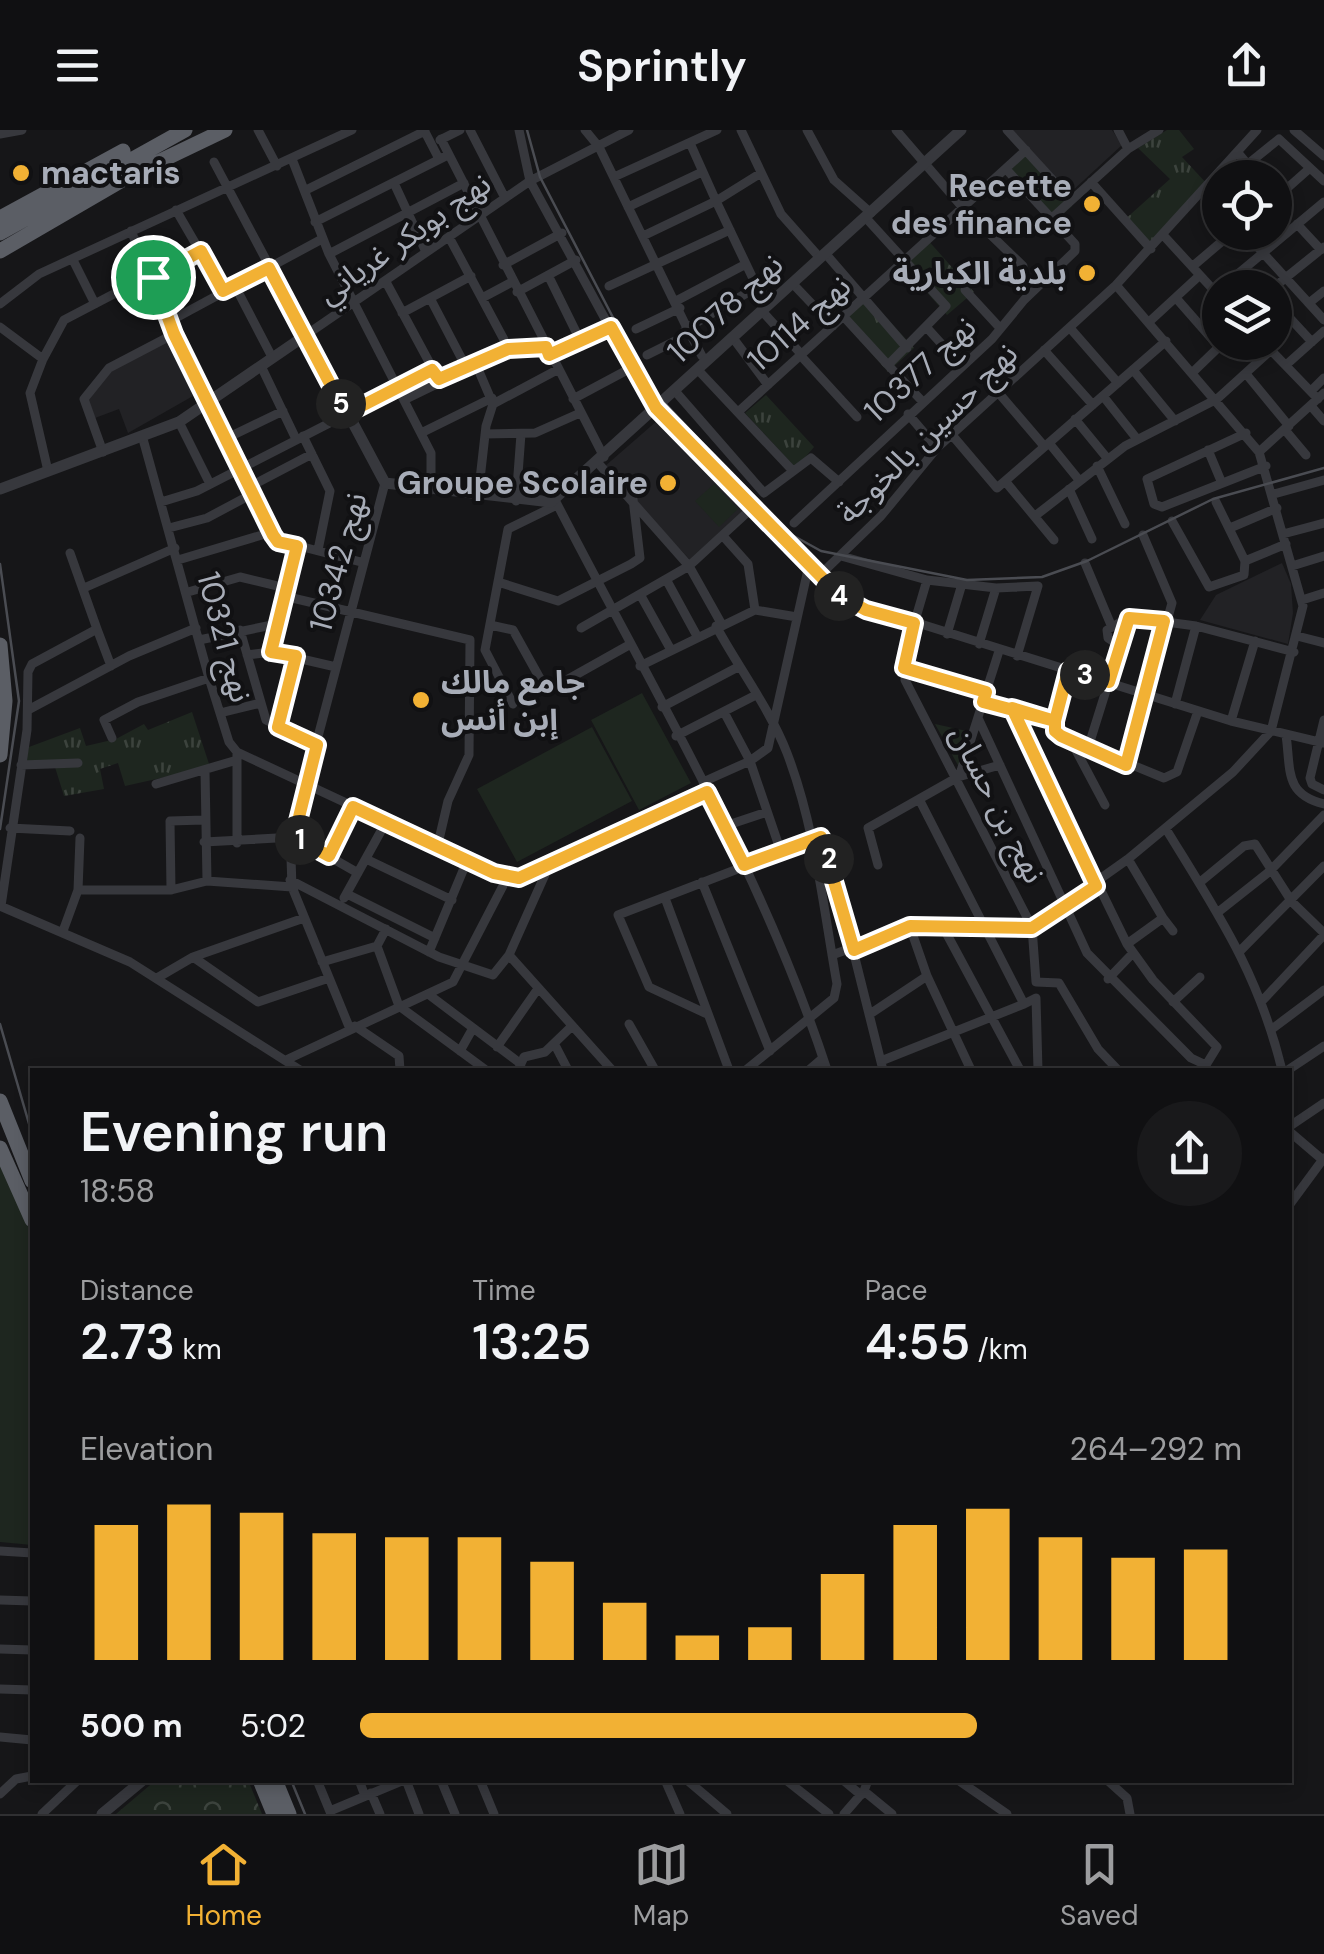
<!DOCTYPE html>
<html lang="en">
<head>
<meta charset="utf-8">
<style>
	:root { --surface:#101012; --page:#19191b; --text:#f1f3f6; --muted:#9c9d9f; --line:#303032; --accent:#f2b134 }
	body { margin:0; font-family:"DM Sans","Noto Sans Arabic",sans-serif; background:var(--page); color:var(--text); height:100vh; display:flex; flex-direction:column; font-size:38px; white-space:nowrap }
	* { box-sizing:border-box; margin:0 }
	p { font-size:32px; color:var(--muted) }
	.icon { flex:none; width:55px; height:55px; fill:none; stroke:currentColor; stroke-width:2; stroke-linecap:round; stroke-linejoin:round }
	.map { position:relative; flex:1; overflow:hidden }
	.sheet { position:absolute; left:30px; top:938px; width:1262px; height:715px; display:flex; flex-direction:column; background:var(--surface); border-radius:0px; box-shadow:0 5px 15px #0003,0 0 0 2px var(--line) }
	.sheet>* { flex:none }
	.tools { position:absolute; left:1202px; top:30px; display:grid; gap:20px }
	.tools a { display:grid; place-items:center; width:90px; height:90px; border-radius:50%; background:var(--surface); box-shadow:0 5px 15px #0003,0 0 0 2px var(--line); font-size:50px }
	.pin { position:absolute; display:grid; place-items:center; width:85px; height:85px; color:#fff; margin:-42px; border:5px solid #fff; border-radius:50%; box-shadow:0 2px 10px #0007 }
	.km { position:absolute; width:50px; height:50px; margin:-25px; border-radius:50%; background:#222; color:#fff; font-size:28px; line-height:50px; text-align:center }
	.round { display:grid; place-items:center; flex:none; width:105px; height:105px; border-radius:52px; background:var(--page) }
	.head { display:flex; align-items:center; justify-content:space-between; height:170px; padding:0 50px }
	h1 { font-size:55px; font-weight:600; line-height:75px }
	.stats { display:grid; grid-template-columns:repeat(3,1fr); gap:15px; height:170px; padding:10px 50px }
	.stats div { display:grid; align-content:center }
	.stats b { font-size:50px; font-weight:600 }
	.stats small { font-size:28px; font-weight:400 }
	.stats p { font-size:28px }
	.chart { height:280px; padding:20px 50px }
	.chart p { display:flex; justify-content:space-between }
	.chart svg { width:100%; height:180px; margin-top:10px; stroke:var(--accent); stroke-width:6 }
	ul { padding:0 50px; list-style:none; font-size:32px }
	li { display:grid; grid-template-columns:160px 120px 1fr; align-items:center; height:75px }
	li i { height:25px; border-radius:12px; background:var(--accent) }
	header { display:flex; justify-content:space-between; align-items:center; height:130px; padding:0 50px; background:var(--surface); font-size:45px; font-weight:600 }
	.tab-bar { display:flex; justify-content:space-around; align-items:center; height:140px; border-top:2px solid var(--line); background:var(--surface); font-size:28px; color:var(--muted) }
	.tab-bar a { display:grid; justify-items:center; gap:5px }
	.tab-bar .on { color:var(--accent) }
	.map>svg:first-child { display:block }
	.built { fill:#222225 }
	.grass { fill:url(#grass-tufts) }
	.park { fill:url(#park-crowns) }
	.garden { fill:#1e261f }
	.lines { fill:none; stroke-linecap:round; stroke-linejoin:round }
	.minor { stroke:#37383d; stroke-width:9 }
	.tertiary { stroke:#37383d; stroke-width:11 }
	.trunk { stroke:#5b5e65; stroke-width:15 }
	.tram { stroke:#4a4c52; stroke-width:2.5 }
	.route-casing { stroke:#fff; stroke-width:20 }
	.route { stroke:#f2b134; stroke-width:12 }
	.poi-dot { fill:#f2b134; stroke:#111113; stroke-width:4 }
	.labels { text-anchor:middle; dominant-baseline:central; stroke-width:8; stroke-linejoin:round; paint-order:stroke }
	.poi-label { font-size:32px; font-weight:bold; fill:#a8adb8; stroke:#111113; text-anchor:end }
	.street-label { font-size:32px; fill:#a8adb8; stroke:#111113 }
</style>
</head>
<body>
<header><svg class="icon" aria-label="menu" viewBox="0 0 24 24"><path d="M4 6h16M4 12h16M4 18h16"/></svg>Sprintly<svg class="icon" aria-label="share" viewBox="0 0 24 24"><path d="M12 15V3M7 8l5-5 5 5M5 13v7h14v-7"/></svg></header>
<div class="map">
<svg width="1324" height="1684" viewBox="0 0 1324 1684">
	<defs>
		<pattern id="grass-tufts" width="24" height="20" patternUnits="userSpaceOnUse" patternTransform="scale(2.5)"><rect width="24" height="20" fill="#1e261f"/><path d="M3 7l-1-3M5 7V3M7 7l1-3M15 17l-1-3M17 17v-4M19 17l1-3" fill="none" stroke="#3c433d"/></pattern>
		<pattern id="park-crowns" width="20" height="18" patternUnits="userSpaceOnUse" patternTransform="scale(2.5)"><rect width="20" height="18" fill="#1e261f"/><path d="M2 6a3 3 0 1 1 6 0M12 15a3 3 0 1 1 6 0" fill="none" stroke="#3c433d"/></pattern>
	</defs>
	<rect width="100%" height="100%" fill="#161618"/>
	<path class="built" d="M 1012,0 L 1112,0 L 1122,15 L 1070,63 Z
		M 172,209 L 194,255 L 190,258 L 193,266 L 128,303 L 119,279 L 95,288 L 88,269 L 111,241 Z
		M 658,290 L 743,381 L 691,431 L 604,337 Z
		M 1282,433 L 1291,454 L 1293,483 L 1288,514 L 1200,490 L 1216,465 Z"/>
	<path class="grass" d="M 1167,0 L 1179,0 L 1194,19 L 1182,27 L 1208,55 L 1146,120 L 1122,92 L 1170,49 L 1138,18 Z
		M 1021,21 L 1072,76 L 1053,94 L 1002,39 Z
		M 926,108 L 974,162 L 947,185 L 900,132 Z
		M 865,164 L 914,218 L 888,242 L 839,187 Z
		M 766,265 L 814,317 L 796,338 L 745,283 Z
		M 192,582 L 210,637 L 125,656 L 118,633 L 100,639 L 104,659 L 64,666 L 55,637 L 24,639 L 29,617 L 80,598 L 86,616 L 116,609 L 144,594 L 148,600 Z
		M 935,594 L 971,602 L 959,637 Z"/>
	<path class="park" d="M 156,1650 L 248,1650 L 262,1684 L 116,1684 Z"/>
	<path class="garden" d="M 714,354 L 738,379 L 719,397 L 695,371 Z
		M 642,563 L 691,653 L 639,680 L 591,590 Z
		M 592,597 L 632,671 L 517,732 L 477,659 Z
		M 0,1024 L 32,1107 L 32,1415 L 0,1412 Z"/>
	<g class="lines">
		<path class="minor" d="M 258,0 L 277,36
			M 424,0 L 439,29
			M 470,0 L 505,68
			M 519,0 L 530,51 L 647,266 L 751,379 L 844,470 L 1231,591 L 1324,613
			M 585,0 L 599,17 L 687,198 L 757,157
			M 741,0 L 781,84 L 820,128
			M 807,0 L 834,50 L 871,83
			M 896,0 L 964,79 L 1023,136
			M 1007,0 L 1071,70
			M 1118,0 L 1128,19 L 1159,0
			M 1294,0 L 1324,26
			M 0,4 L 22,0
			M 441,9 L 604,327
			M 440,10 L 460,0
			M 1238,23 L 1259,48
			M 292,29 L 329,124 L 431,323 L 431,360
			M 214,32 L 306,205 L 530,51 L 629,0
			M 1248,34 L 1279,9 L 1324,51
			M 761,43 L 716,71 L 757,157 L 771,172
			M 614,47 L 717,0
			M 1091,52 L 1151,119
			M 394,53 L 426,122
			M 1207,59 L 1220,75
			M 306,60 L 425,1
			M 1275,69 L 1310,38
			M 628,77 L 702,42
			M 176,80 L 223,161
			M 1053,87 L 1128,19
			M 866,88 L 946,176 L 888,235 L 922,271
			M 315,92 L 448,25
			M 1297,94 L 1321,120
			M 131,101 L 170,191
			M 1244,102 L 1324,190
			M 643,106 L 716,71 L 690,13
			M 1164,106 L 1220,167
			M 449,107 L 509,219
			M 322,109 L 170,191 L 276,410 L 361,432
			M 825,123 L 907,218
			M 329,124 L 464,53
			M 73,130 L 95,174
			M 503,135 L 562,103
			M 1193,136 L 1233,102
			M 548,145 L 580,210
			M 153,147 L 201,121
			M 386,152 L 435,243
			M 793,154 L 833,196
			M 1116,155 L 1259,322 L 1303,476 L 1271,601 L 1233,642 L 1128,729
			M 235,156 L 272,227
			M 609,156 L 730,100
			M 1221,158 L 1324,72
			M 1273,158 L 1324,117
			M 965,160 L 1000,198
			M 517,162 L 576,130
			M 430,168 L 466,237
			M 482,168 L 512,152
			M 1176,168 L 1219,217
			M 676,171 L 746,134
			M 1275,172 L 1312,212
			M 1309,173 L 1324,161
			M 0,174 L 39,144 L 352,0
			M 762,181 L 802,225
			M 402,183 L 471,146
			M 844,187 L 888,235
			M 1149,192 L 1200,145
			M 0,197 L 43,229 L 30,263 L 48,341
			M 1070,198 L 1118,253
			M 636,199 L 680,178
			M 928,199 L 947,220
			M 733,208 L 768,255
			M 1263,212 L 1318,269
			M 1044,220 L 1093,275
			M 549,225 L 611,197
			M 647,225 L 677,210 L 687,198 L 702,226
			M 801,226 L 857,287
			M 43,229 L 64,190 L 152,144
			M 475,232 L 493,274 L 486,296 L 478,367
			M 1286,235 L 1324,201
			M 261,236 L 296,309
			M 698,240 L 793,341
			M 1133,240 L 1175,291
			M 1193,242 L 1224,212
			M 1247,245 L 1289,296
			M 675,261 L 764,363 L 811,328 L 839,352
			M 997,261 L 1044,316
			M 1311,261 L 1324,248
			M 1103,266 L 1137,309
			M 573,269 L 631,238
			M 404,270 L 509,219 L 546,217
			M 493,274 L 557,240
			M 1311,276 L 1324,291
			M 738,282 L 1026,20
			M 908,284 L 937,318
			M 1075,289 L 1107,328
			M 179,292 L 210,354
			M 1285,300 L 1306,325
			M 421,303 L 492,268
			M 1246,303 L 1147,349 L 1154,374 L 1162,377 L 1266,336
			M 485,304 L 535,303 L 580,283
			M 952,305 L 997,358 L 1166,211
			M 303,306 L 330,361 L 318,420
			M 227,308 L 283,281
			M 143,309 L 209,548 L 229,612 L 237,622 L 507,748 L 536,743 L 707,662
			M 1049,313 L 1079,350
			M 1208,320 L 1221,351
			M 103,322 L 84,269 L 109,238 L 174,204
			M 1259,322 L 1324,263
			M 598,333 L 689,436 L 721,493
			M 1097,336 L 1125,394
			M 1005,351 L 1054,410
			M 251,356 L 312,324
			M 1069,359 L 1092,409
			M 1274,364 L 1324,350
			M 555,370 C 651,557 762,740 827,940
			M 516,371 L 521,304
			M 161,372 L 197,361 L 433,240
			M 1216,372 L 1245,431 L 1286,414
			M 1035,386 L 1125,316 L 1217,269 L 1271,220
			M 1172,391 L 1209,457 L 1244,445 L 1245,431
			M 794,393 L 992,209 L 1024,170 L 1075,121 L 1075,114 L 1006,39
			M 169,398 L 207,388 L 254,363
			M 1230,398 L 1277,378
			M 1283,404 L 1324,393
			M 723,406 L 748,434 L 755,480 L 797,487
			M 841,426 L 927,450
			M 178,430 L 272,402
			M 1085,433 L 1111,495
			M 1292,436 L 1324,426
			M 820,445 L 881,386 L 937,318 L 1116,155 L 1257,0
			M 667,451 L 697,506
			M 498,452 L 558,471 L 631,434 L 640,428 L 633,369
			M 84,458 L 175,418
			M 188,462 L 240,447 L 286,458
			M 284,466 L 470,510 L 469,625 L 448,671 L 437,718
			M 641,466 L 671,520
			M 1302,470 L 1324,463
			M 490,495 L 513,500 L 547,561 L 629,515
			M 716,496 C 738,537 770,579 787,623 C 815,696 823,776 837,854 L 834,868 L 746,940
			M 581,498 L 689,436 L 751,379
			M 97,499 L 111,536
			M 240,500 L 266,590 L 317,615
			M 947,504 L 962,454
			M 1297,506 L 1324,513
			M 199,510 L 277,494
			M 979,514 L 996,458
			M 1120,516 L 1108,508 L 1107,500 L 1129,487
			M 271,522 L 297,416
			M 247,525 L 271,522 L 336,537
			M 1017,526 L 1038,456 L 996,458 L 927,450 L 907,518 L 905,550 L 1032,797 L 1036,852 L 1059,853 L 1098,919 L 1118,940
			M 640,536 L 755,480
			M 904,537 L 986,562
			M 1069,541 L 1054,597 L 1057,604 L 1164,648 L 1177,642 L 1198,581
			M 513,574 L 485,520 L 508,399 L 557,375
			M 1175,574 L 1196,496
			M 662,577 L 738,537
			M 1012,578 L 1055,591
			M 28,580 L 129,526 L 196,498
			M 724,582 L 750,631 L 781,722
			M 220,583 L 261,573
			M 978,588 L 1087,823 L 1191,928 L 1206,935 L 1217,917 L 1153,850 L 1127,814 L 1012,578 L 983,572
			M 1324,590 L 1310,648 L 1312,654 L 1324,660
			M 1231,591 L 1255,511
			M 279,597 L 296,527
			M 1286,605 C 1291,640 1284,664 1324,674
			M 676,606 L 754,566
			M 112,608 L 104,590 L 138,572 L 209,548
			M 1071,611 L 1105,675
			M 1088,618 L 1129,487 L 1196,496 L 1294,522
			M 237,630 L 237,713
			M 21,635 L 78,633
			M 1127,635 L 1172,473 L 1143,405
			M 205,641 L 207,751
			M 959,647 L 999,521
			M 703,652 L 750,631 L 768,618 L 809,435
			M 156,654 L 237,630 L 237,622
			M 919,669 L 1024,874 L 1036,868 L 1038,940
			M 725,696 L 767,682
			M 10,698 L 70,701
			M 1166,699 C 1218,784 1258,842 1282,940
			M 817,703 L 836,752 L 883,940
			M 204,712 L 295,707 L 358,743
			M 329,726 L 353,677
			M 366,729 L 452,770
			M 878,735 L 868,698 L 958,647 L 1000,635
			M 290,750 L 439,827 L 493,845 L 509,825 L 548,738
			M 702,752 L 770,921
			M 1199,753 L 1244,716 L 1255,714 L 1292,772 L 1324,803
			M 78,760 L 80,708
			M 171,760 L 170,691 L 204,690
			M 347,764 L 435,808
			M 344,768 L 386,692
			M 665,768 L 729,940
			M 0,776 L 130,832 L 300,940
			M 1,776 L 27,600 L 28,542 L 32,534 L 97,499 L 70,423
			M 1217,783 L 1270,741 L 1324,685
			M 910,797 L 927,846 L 971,940
			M 943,797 L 1020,940
			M 386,799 L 377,816 L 399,876 L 486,940
			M 63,801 L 78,760 L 171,760 L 207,751 L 292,757
			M 1127,814 L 1163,788 L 1173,801
			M 1241,820 L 1324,736
			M 429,822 L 467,731
			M 509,825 L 612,940
			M 832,825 L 910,797 L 1032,797 L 1128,729 L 1163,788
			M 193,827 L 258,872 L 329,848
			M 322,832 L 377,816
			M 157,848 L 193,827 L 304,788
			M 1108,849 L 1133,823
			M 428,864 L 521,934
			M 1262,871 L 1324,805
			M 1173,872 L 1200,847
			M 707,884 L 649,857 L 618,785 L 821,707
			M 870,884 L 927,846
			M 629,894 L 655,940
			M 355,896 L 399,926 L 400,940
			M 350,899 L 292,757 L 291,728 L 306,652 L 385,353
			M 1272,899 L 1324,860
			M 555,915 L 568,940
			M 497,917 L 537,860
			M 460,921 L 473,898
			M 286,930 L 453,852 L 507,748
			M 881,931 L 1024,874
			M 518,940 L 524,927 L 545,922 L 571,897
			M 809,940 L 823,928
			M 1288,940 L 1324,916
			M 1290,996 L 1324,973
			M 1290,1002 L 1324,1031
			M 1290,1074 L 1324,1028
			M 0,1421 L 32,1423
			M 0,1470 L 32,1471
			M 0,1519 L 32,1520
			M 0,1559 L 32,1560
			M 0,1607 L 32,1610
			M 317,1650 L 331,1684
			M 359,1650 L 365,1666
			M 406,1650 L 419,1684
			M 441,1650 L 455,1684
			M 480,1650 L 494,1684
			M 665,1650 L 680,1684
			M 687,1650 L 727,1684
			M 786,1650 L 829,1684
			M 843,1650 L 861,1665
			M 958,1650 L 1007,1684
			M 1107,1650 L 1127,1668 L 1130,1684
			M 864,1661 L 892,1684
			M 371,1663 L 380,1684
			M 0,1664 L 16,1649 L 32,1646
			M 330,1681 L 404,1650
			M 42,1684 L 78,1650
			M 844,1684 L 864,1661 L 868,1650"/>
		<path class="tertiary" d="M 0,359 L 179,292 L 306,205 L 385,353 L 551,372 L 961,0
			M 102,1684 L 143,1650"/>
		<path class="trunk" d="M 0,88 L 123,21
			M 0,103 L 185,0
			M 0,121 L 129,46 L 225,0
			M 0,515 L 5,571 L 0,625
			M 0,971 L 32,1051
			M 0,1018 L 32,1090
			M 260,1650 L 274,1684
			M 275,1650 L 289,1684"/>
		<path class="tram" d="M 527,0 L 540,47 L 648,255 L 783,400 L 821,421 L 967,450 L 1042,447 L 1087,431 L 1213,369 L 1324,338
			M 0,434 L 19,571 L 0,699
			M 0,894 L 32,1004
			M 291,1650 L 305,1684"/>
	</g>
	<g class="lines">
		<defs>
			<path id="route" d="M 153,147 L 174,204 L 273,405 L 278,412 L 297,416 L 271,522 L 296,526 L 278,597 L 317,615 L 294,707 L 329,726 L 353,677 L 494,743 L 519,748 L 707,662 L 744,735 L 821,707 L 854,820 L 910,796 L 1032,798 L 1096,756 L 1012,578 L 1055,591 L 1068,541 L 1109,552 L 1129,488 L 1164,491 L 1126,635 L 1061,606 L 1055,601 L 1055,591 L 983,572 L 986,562 L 904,538 L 914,493 L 866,480 L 840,466 L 656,278 L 611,197 L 549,225 L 546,217 L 508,219 L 439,249 L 432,240 L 346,284 L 269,138 L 223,161 L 201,121 L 153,147"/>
		</defs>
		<use href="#route" class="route-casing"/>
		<use href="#route" class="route"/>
	</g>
	<g class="poi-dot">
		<circle cx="21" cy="43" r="10"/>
		<circle cx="1092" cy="74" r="10"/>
		<circle cx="1087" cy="143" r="10"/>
		<circle cx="668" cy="353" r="10"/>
		<circle cx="421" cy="570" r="10"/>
	</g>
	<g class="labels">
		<g class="poi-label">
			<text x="41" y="43" text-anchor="start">mactaris</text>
			<text x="1072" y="56">Recette<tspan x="1072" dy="37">des finance</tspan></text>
			<text x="1067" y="143">بلدية الكبارية</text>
			<text x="648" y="353">Groupe Scolaire</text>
			<text x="441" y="552" text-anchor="start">جامع مالك<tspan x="441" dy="37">إبن أنس</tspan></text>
		</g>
		<g class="street-label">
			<text transform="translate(404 108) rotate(-35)">نهج بوبكر غرياني</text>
			<text transform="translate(725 178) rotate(-43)">نهج 10078</text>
			<text transform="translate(799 193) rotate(-42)">نهج 10114</text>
			<text transform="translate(920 239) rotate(-43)">نهج 10377</text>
			<text transform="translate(927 303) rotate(-45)">نهج حسين بالخوجة</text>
			<text transform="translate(338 432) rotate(-75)">نهج 10342</text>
			<text transform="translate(225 507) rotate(75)">نهج 10321</text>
			<text transform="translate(998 674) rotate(63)">نهج بن حسان</text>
		</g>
	</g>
</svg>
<div class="tools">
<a><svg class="icon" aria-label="locate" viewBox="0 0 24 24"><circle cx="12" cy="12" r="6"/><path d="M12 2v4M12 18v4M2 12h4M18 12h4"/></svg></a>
<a><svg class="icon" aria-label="layers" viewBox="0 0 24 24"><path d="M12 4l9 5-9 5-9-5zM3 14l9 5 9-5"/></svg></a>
</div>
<div class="pin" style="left:153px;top:147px;background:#1e9e55"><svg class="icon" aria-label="arrive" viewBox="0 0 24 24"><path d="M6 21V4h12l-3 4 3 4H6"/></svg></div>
<b class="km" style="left:300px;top:710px">1</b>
<b class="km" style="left:829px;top:729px">2</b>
<b class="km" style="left:1085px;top:545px">3</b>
<b class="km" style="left:839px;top:466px">4</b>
<b class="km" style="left:341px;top:274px">5</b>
<section class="sheet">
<div class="head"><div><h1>Evening run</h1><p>18:58</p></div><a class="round"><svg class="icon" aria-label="share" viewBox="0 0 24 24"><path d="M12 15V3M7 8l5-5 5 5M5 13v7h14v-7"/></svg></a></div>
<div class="stats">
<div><p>Distance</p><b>2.73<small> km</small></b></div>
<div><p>Time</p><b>13:25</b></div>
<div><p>Pace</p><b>4:55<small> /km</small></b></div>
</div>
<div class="chart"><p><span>Elevation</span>264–292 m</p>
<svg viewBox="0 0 160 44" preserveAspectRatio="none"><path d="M5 44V11M15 44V6M25 44V8M35 44V13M45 44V14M55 44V14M65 44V20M75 44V30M85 44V38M95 44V36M105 44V23M115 44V11M125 44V7M135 44V14M145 44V19M155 44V17"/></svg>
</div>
<ul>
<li><b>500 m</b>5:02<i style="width:70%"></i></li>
</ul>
</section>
</div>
<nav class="tab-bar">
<a class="on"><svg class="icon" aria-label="home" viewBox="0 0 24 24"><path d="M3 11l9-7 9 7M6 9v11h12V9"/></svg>Home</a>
<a><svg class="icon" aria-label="map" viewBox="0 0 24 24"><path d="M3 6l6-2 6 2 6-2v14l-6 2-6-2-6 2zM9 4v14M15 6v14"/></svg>Map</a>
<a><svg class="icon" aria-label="saved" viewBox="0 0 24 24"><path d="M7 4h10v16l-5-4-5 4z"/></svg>Saved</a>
</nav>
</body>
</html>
